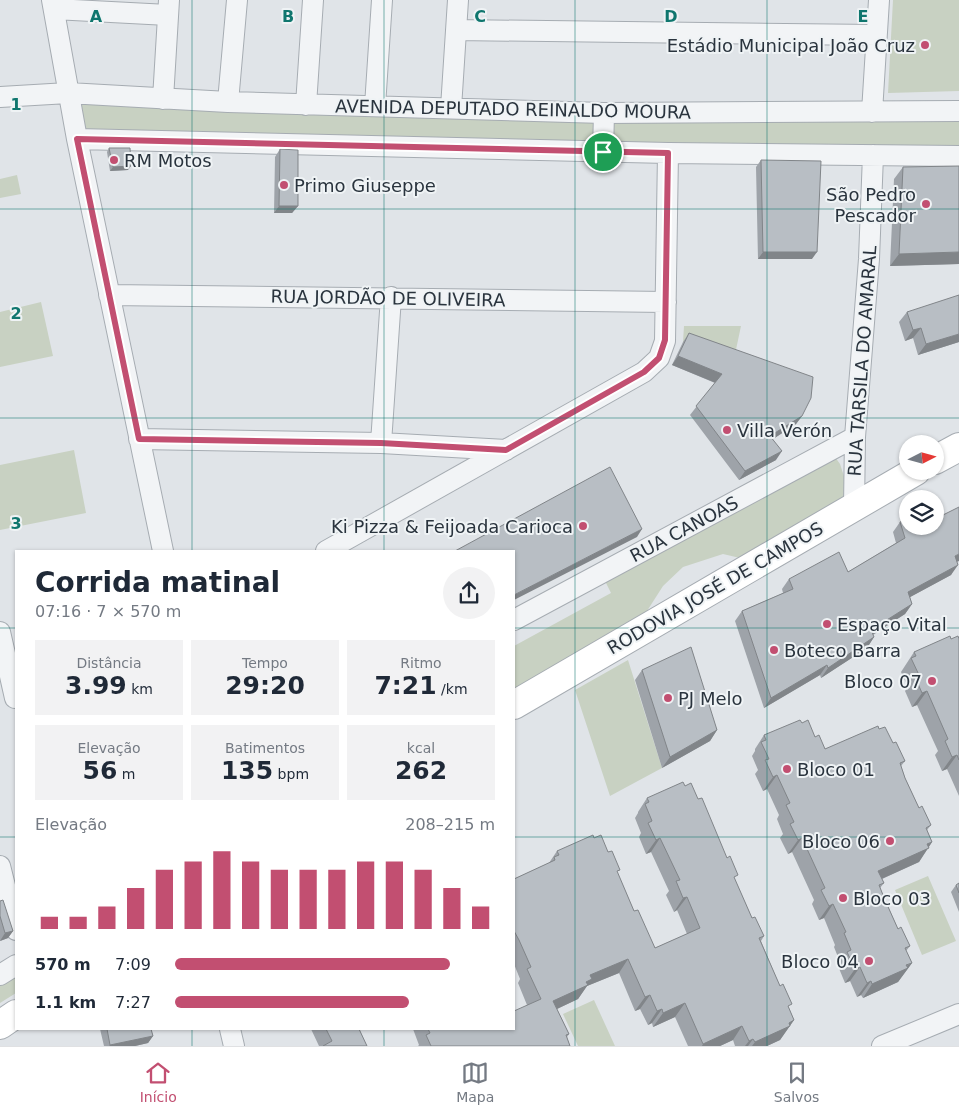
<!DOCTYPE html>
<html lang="pt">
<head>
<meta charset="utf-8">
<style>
	:root { --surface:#fff; --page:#f2f2f3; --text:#1f2937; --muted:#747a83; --line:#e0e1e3; --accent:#c24f71 }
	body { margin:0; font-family:"DejaVu Sans",sans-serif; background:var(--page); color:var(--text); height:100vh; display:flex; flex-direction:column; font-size:19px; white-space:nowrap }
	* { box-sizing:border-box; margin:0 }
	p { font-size:16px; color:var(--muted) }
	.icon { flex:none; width:28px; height:28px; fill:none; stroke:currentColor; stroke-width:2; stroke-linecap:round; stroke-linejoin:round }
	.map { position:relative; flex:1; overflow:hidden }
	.side { position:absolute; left:15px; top:550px; width:500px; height:480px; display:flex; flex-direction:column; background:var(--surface); border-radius:0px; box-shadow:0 1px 4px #0004 }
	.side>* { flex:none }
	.needle { width:32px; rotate:84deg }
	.buttons { position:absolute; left:899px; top:435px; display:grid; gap:10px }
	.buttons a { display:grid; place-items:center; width:45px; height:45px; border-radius:50%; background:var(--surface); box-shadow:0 1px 4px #0004; font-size:25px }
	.pin { position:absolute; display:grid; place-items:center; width:42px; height:42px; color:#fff; margin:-21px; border:2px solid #fff; border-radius:50%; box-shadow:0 1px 5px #0007 }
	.round { display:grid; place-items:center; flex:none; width:52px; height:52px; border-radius:26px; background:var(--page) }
	.summary { display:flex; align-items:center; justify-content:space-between; height:85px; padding:0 20px }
	h1 { font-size:28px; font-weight:700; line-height:38px }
	.figures { display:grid; grid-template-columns:repeat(3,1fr); gap:8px; height:85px; padding:5px 20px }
	.figures div { display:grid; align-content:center; border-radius:0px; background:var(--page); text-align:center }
	.figures b { font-size:25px; font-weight:700 }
	.figures small { font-size:14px; font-weight:400 }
	.figures p { font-size:14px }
	.chart { height:140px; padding:10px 20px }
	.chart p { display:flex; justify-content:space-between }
	.chart svg { width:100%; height:90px; margin-top:5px; stroke:var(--accent); stroke-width:6 }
	ul { padding:0 20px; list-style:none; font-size:16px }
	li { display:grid; grid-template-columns:80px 60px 1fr; align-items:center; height:38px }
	li i { height:12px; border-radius:6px; background:var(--accent) }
	.menu { display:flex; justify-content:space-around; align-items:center; height:70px; border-top:1px solid var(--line); background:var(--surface); font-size:14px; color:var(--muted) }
	.menu a { display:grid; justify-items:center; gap:2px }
	.menu .selected { color:var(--accent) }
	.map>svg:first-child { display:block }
	.green { fill:#c8d1c2 }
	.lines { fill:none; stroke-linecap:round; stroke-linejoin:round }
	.street-casing { stroke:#a6acb2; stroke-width:22 }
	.secondary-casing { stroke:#a6acb2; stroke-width:30 }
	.street { stroke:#f2f4f6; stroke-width:20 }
	.secondary { stroke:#fff; stroke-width:28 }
	.wall { fill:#9ea3a9 }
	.shaded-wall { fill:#818589 }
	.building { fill:#b8bec4; stroke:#818589 }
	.route-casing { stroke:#fff; stroke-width:10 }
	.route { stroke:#c24f71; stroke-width:6 }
	.grid { fill:none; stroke:#0f766e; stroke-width:1; stroke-opacity:0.55 }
	.poi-dot { fill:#c24f71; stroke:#eff3f5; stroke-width:2 }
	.labels { text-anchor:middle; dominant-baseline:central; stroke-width:4; stroke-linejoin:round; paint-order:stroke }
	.poi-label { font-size:18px; fill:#2a343e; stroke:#eff3f5; text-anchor:start }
	.street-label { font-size:18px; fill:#2a343e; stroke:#eff3f5 }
	.grid-label { font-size:16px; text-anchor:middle; font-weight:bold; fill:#0f766e; stroke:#eff3f5; stroke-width:4; stroke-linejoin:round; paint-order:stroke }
</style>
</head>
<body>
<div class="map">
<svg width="959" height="1046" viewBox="0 0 959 1046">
	<rect width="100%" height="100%" fill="#e0e4e8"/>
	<path class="green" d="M 893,0 L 959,0 L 959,91 L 888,93 Z
		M 68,93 L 959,111 L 959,156 L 77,139 Z
		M 17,175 L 21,194 L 0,198 L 0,179 Z
		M 41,302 L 53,356 L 0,367 L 0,312 Z
		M 684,326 L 741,326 L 734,359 L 683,342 Z
		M 74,450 L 86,513 L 0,530 L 0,465 Z
		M 835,457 L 840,464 L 854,507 L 757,562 L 723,554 L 683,567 L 663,586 L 631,636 L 514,706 L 514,646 L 611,593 L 601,573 Z
		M 628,660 L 662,768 L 610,796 L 575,690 Z
		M 928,876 L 956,941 L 922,955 L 895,890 Z
		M 16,975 L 16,993 L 0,1003 L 0,986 Z
		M 594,1000 L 615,1046 L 578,1046 L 563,1014 Z"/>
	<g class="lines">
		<defs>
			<path id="street" d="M 52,0 L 77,139 L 163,551
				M 54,9 L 168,15
				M 456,30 L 876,35
				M 0,97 L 68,93 L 228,102 L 604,113 L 959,111
				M 163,99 L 169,0
				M 228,102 L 237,0
				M 306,105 L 313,0
				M 375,106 L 382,0
				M 451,108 L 458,0
				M 872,112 L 879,0
				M 77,139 L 668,153 L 959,156
				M 603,152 L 604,113
				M 109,295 L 666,302
				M 139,439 L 381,443 L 506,450
				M 381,443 L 391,297
				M 854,507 L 855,437 L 869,259 L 873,155
				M 326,551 L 644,372 L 659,358 L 665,341 L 668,153
				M 514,620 L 855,437
				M 0,632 L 15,698
				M 0,866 L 16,930
				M 0,975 L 16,965
				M 230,1029 L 234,1046
				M 882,1046 L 959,1014"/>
			<path id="secondary" d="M 935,460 L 959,447
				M 514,705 L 916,471
				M 0,1025 L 16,1014"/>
		</defs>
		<use href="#street" class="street-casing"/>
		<use href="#secondary" class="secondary-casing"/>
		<use href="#street" class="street"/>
		<use href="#secondary" class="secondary"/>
	</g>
	<path class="wall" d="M 109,148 L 128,170 L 110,171 L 107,152 Z
		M 280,149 L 298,206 L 292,213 L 274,213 L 275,157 Z
		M 761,160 L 812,259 L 758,259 L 756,167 Z
		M 903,167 L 959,264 L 890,266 L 894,179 Z
		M 907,312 L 959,342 L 918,355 L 913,338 L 905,341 L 899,322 Z
		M 689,333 L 802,416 L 796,424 L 773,439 L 776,460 L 739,480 L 690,415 L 715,383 L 672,365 L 683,342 Z
		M 900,522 L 957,562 L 951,575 L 910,597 L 912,604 L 905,614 L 873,635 L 874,637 L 867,648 L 821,678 L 820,675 L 764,708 L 735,621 L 742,611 L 783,593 L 782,589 L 789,579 L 848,572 L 896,543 L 893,532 Z
		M 951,639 L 959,639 L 959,796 L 947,769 L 942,771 L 935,755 L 938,751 L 917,705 L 912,707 L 905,691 L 908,687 L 901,672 L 914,652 Z
		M 642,670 L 717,730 L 710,741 L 662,768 L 635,680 Z
		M 802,723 L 815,737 L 825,749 L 879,729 L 893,743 L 905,761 L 901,766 L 905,778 L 919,808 L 931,825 L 927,830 L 932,842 L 919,862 L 882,879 L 884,883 L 880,888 L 898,929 L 910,946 L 906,951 L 912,963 L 898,982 L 863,998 L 861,995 L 857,997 L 850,981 L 845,983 L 838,966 L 840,962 L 834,947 L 835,945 L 824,918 L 819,920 L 812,904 L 814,900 L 792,852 L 788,854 L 780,838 L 783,834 L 777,819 L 779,815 L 767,789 L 763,791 L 755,774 L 758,770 L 752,756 L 755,751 L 755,749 L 764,735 Z
		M 647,798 L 735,880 L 752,918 L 764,936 L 761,941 L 794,1020 L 780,1040 L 767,1046 L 735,1046 L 733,1040 L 720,1046 L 688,1046 L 675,1017 L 653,1027 L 652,1023 L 648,1025 L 640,1009 L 635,1011 L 619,973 L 587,986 L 578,999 L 557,1009 L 569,1034 L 567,1037 L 570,1046 L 418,1046 L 419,1045 L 413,1029 L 514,1029 L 527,1005 L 518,983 L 520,979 L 514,964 L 514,879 L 549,863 L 557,851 L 594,838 L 608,852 L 634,911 L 655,948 L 687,934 L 677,910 L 674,912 L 666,895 L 669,891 L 651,852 L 646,854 L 639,837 L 641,833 L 635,818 L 638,813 L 638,812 Z
		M 959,883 L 959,912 L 951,892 L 956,885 Z
		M 0,901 L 13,931 L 8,938 L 0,941 Z
		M 100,1029 L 151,1029 L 153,1036 L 148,1043 L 135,1046 L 104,1046 Z
		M 311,1029 L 359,1029 L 367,1046 L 319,1046 Z"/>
	<path class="shaded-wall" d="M 131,166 L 128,170 L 110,171 L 113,167 Z
		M 279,206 L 298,206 L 292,213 L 274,213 Z
		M 763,252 L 817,252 L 812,259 L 758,259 Z
		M 959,252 L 959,264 L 890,266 L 899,254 Z
		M 921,328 L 913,338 L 905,341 L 913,330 Z
		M 959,334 L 959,342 L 918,355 L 926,344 Z
		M 678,356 L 722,374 L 716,383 L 672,365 Z
		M 802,416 L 796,424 L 764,445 L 770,436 Z
		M 782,451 L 776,460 L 739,480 L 745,471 Z
		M 642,529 L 637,537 L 514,600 L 514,595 Z
		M 959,554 L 959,561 L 947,566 L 955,556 Z
		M 958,565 L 951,575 L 901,602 L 908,592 Z
		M 912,604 L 905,614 L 864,640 L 871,630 Z
		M 874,637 L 867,648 L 821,678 L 828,668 Z
		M 827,665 L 820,675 L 764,708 L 771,698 Z
		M 927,691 L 917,705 L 912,707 L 922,693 Z
		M 717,730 L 710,741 L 662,768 L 670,757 Z
		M 957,755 L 947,769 L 942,771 L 952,757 Z
		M 777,775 L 767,789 L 763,791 L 773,777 Z
		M 660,838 L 651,852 L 646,854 L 656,840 Z
		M 802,838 L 792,852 L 788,854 L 798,840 Z
		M 932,842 L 919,862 L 868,885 L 878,871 Z
		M 687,897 L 677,910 L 674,912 L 683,898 Z
		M 833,904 L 824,918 L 819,920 L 829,906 Z
		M 13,931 L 8,938 L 0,941 L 5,933 Z
		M 628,959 L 619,973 L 587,986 L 578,999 L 544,1015 L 553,1001 L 590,975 Z
		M 912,963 L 898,982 L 863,998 L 872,984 Z
		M 860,967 L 850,981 L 845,983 L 855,969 Z
		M 871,981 L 861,995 L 857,997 L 867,983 Z
		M 650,995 L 640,1009 L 635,1011 L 645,997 Z
		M 685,1003 L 675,1017 L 653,1027 L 663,1013 Z
		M 662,1009 L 652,1023 L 648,1025 L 657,1011 Z
		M 794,1020 L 780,1040 L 767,1046 L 752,1046 L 755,1042 Z
		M 742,1026 L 733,1040 L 720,1046 L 702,1046 L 703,1044 Z
		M 153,1036 L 148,1043 L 135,1046 L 109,1046 L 110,1045 Z
		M 753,1039 L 748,1046 L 745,1046 L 749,1041 Z"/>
	<path class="building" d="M 109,148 L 130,148 L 131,166 L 113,167 Z
		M 280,149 L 298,150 L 298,206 L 279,206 Z
		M 761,160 L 821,161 L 817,252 L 763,252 Z
		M 959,166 L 959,252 L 899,254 L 903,167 Z
		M 959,295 L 959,334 L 926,344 L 921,328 L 913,330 L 907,312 Z
		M 689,333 L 813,377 L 811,398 L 802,416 L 770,436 L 782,451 L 745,471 L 696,406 L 722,374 L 678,356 Z
		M 610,467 L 642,529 L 514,595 L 514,551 L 455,551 Z
		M 959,507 L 959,554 L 955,556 L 958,565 L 908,592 L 912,604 L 871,630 L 874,637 L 828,668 L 827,665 L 771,698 L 742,611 L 793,589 L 789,579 L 839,552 L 848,572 L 905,538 L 900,522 L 908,519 L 908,526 L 935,526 L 935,510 L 936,510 L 939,517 Z
		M 950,636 L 951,639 L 958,636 L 959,639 L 959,760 L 957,755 L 952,757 L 945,741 L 948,739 L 927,691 L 922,693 L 915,677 L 919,675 L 911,658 L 916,656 L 914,652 Z
		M 691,647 L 717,730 L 670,757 L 642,670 Z
		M 800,720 L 802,723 L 808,720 L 815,737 L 819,735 L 825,749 L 878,726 L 879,729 L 885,727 L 893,743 L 896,742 L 905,761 L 900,763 L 905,778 L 919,808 L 922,806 L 931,825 L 926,828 L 932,842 L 927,844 L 929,848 L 878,871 L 884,883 L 879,885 L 885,900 L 898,929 L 901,927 L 910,946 L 905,948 L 912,963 L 906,965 L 908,968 L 872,984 L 871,981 L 867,983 L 860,967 L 855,969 L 847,952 L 851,950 L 844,933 L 846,932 L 833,904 L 829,906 L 821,890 L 825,888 L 802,838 L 798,840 L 790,824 L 794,822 L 786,805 L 790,803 L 777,775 L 773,777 L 765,760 L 769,759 L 761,742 L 766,740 L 764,735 Z
		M 683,782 L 685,786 L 691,783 L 698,799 L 702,798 L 727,858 L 730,856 L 738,875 L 734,877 L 752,918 L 755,917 L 764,936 L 759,938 L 780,986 L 783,984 L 792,1004 L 788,1006 L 794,1020 L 789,1023 L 790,1026 L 755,1042 L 753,1039 L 749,1041 L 742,1026 L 703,1044 L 685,1003 L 663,1013 L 662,1009 L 657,1011 L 650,995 L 645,997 L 628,959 L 590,975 L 592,979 L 586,982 L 588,985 L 553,1001 L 569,1034 L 566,1035 L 570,1046 L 431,1046 L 426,1035 L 430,1033 L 428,1029 L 514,1029 L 514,1011 L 541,999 L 527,969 L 531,967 L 519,940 L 514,931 L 514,879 L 555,860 L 554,857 L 559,855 L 557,851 L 593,835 L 594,838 L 601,835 L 608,852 L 612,851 L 620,870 L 617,871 L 634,911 L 638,910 L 655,948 L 700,928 L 687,897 L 683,898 L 676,881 L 680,880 L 660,838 L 656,840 L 648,823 L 652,821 L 645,804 L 649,802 L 647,798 Z
		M 959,883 L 959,893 L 956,885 Z
		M 3,900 L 13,931 L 5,933 L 0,916 L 0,901 Z
		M 107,1029 L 151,1029 L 153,1036 L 110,1045 Z
		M 326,1029 L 359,1029 L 367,1046 L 323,1046 L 332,1041 Z"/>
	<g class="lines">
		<defs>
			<path id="route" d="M 77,139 L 668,153 L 665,340 L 659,358 L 644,372 L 506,450 L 381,443 L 139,439 Z"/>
		</defs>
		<use href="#route" class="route-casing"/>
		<use href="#route" class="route"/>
	</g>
	<path class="grid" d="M 192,0 L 192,551M 384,0 L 384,551M 575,0 L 575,1046M 767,0 L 767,1046M 0,209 L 959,209M 0,418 L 959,418M 0,628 L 16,628M 514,628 L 959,628M 0,837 L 16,837M 514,837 L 959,837M 192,1029 L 192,1046M 384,1029 L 384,1046"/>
	<g class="poi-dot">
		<circle cx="925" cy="45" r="5"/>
		<circle cx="114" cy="160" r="5"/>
		<circle cx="284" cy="185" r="5"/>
		<circle cx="926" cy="204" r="5"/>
		<circle cx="727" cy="430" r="5"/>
		<circle cx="583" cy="526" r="5"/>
		<circle cx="827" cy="624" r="5"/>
		<circle cx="774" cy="650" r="5"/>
		<circle cx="932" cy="681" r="5"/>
		<circle cx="668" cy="698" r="5"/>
		<circle cx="787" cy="769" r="5"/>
		<circle cx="890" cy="841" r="5"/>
		<circle cx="843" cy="898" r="5"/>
		<circle cx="869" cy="961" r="5"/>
	</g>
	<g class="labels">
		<g class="poi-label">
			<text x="915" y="45" text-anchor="end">Estádio Municipal João Cruz</text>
			<text x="124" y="160">RM Motos</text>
			<text x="294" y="185">Primo Giuseppe</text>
			<text x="916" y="194" text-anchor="end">São Pedro<tspan x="916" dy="21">Pescador</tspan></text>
			<text x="737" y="430">Villa Verón</text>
			<text x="573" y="526" text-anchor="end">Ki Pizza &amp; Feijoada Carioca</text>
			<text x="837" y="624">Espaço Vital</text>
			<text x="784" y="650">Boteco Barra</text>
			<text x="922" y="681" text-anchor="end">Bloco 07</text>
			<text x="678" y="698">PJ Melo</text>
			<text x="797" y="769">Bloco 01</text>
			<text x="880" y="841" text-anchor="end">Bloco 06</text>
			<text x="853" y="898">Bloco 03</text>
			<text x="859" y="961" text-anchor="end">Bloco 04</text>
		</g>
		<g class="street-label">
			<text transform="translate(513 109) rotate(1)">AVENIDA DEPUTADO REINALDO MOURA</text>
			<text transform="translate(388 298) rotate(1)">RUA JORDÃO DE OLIVEIRA</text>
			<text transform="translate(862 361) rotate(-86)">RUA TARSILA DO AMARAL</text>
			<text transform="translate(684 529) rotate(-28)">RUA CANOAS</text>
			<text transform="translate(715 588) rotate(-30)">RODOVIA JOSÉ DE CAMPOS</text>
		</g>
	</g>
	<g class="grid-label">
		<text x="96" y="22">A</text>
		<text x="288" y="22">B</text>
		<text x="480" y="22">C</text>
		<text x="671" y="22">D</text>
		<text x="863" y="22">E</text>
		<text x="16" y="110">1</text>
		<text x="16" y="319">2</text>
		<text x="16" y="529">3</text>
	</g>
</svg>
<div class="buttons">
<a><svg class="needle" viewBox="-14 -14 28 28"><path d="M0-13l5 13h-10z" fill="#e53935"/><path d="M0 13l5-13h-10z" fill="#747a83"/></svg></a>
<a><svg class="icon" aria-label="layers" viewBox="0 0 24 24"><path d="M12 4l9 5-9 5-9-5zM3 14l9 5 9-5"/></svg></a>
</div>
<div class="pin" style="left:603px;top:152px;background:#1e9e55"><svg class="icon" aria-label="arrive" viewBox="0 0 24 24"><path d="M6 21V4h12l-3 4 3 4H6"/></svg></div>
<section class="side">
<div class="summary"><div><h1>Corrida matinal</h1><p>07:16 · 7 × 570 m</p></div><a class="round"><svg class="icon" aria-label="share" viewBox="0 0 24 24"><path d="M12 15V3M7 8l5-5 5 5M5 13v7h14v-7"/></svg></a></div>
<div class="figures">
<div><p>Distância</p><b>3.99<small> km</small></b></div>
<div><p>Tempo</p><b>29:20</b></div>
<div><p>Ritmo</p><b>7:21<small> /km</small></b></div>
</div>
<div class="figures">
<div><p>Elevação</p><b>56<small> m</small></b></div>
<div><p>Batimentos</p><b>135<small> bpm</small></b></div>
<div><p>kcal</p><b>262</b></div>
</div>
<div class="chart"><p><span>Elevação</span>208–215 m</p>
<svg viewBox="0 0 160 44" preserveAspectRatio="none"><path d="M5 44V38M15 44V38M25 44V33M35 44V24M45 44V15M55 44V11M65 44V6M75 44V11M85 44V15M95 44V15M105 44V15M115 44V11M125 44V11M135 44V15M145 44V24M155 44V33"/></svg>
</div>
<ul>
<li><b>570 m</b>7:09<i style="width:86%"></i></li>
<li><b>1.1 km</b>7:27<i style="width:73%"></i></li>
</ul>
</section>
</div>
<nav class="menu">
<a class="selected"><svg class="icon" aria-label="home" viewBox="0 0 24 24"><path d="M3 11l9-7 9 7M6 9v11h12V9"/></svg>Início</a>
<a><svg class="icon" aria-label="map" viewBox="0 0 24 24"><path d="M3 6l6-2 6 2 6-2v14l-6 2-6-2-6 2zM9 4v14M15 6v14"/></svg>Mapa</a>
<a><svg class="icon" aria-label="saved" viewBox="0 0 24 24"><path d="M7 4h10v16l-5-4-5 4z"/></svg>Salvos</a>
</nav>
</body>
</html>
